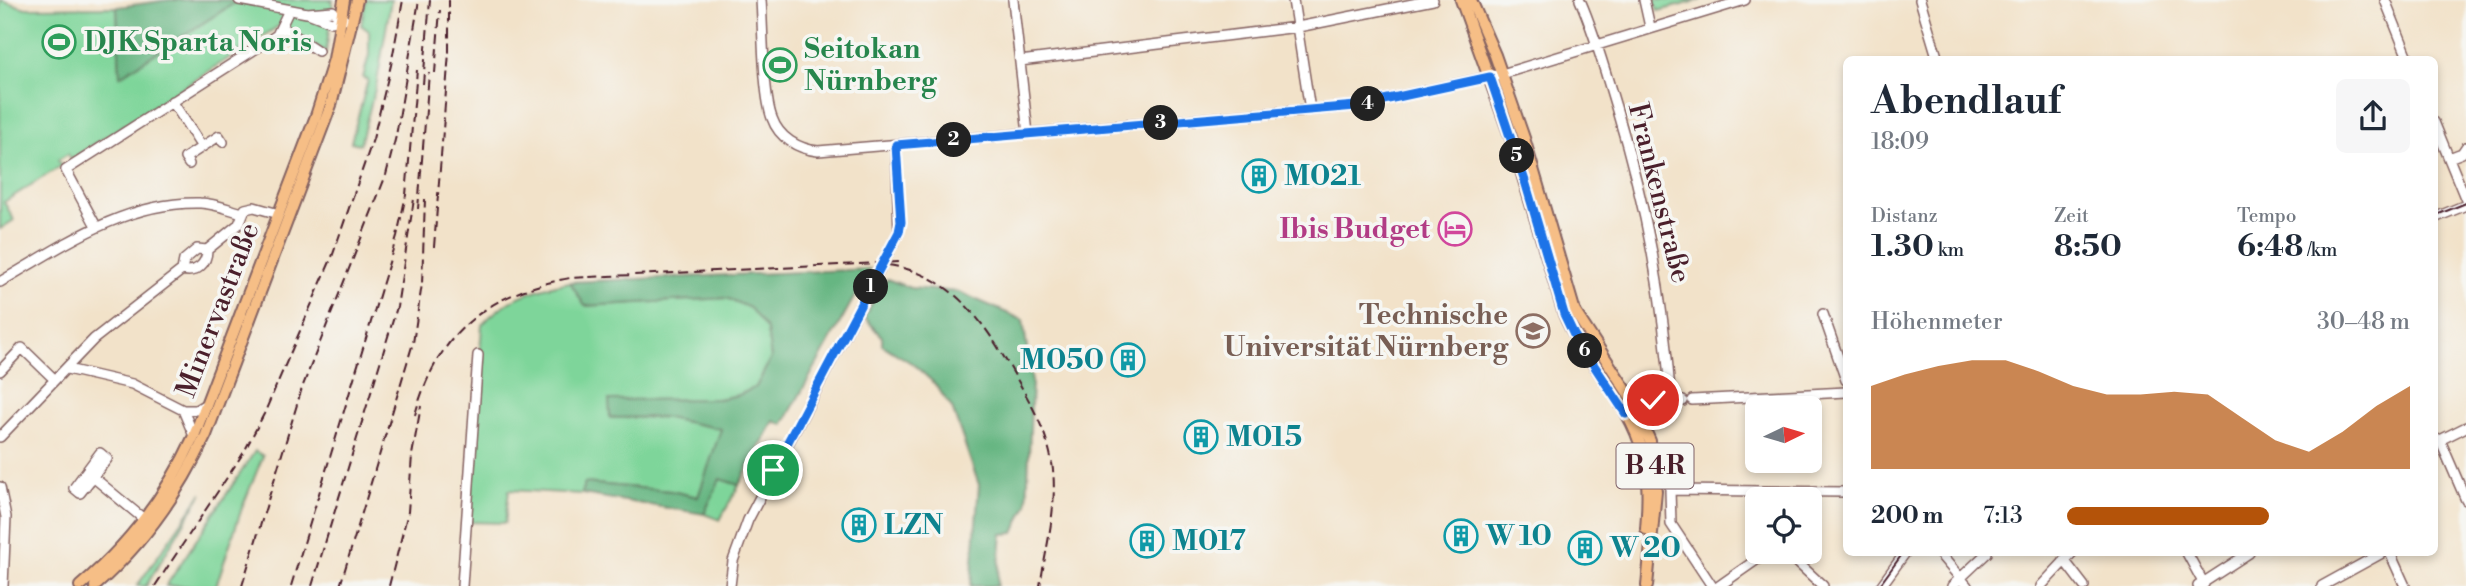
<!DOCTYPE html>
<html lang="de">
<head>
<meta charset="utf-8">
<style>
	:root { --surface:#fff; --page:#f6f6f7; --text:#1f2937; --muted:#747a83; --accent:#b45309 }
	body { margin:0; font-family:"Libre Bodoni",serif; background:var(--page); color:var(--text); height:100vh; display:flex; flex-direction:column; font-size:26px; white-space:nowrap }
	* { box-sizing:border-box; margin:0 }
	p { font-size:23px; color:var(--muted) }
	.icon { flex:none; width:38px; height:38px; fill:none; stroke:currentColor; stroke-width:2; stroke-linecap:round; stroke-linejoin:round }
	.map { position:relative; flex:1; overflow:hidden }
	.panel { position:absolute; left:1843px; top:56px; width:595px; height:500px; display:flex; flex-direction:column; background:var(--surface); border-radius:10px; box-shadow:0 4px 10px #0003 }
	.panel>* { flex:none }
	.needle { width:46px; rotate:85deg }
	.fabs { position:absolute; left:1745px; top:396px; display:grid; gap:14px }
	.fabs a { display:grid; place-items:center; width:77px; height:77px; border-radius:10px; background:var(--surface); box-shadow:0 4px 10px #0003; font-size:35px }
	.pin { position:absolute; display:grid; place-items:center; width:60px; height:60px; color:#fff; margin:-30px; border:4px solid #fff; border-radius:50%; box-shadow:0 2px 7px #0007 }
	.km { position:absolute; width:35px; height:35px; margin:-18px; border-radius:50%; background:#222; color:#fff; font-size:19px; line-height:35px; text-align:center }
	.round { display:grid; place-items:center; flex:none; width:74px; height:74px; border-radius:10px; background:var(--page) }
	.head { display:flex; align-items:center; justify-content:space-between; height:119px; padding:0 28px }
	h1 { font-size:38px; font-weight:700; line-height:52px }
	.figures { display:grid; grid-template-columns:repeat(3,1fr); gap:10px; height:119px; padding:7px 28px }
	.figures div { display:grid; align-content:center }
	.figures b { font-size:30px; font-weight:700 }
	.figures small { font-size:19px; font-weight:400 }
	.figures p { font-size:19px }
	.chart { height:196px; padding:14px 28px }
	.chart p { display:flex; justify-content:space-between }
	.chart svg { width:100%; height:126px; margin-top:7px; fill:var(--accent); opacity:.7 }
	ul { padding:0 28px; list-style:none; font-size:23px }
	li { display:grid; grid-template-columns:112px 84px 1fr; align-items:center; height:52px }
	li i { height:18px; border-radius:9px; background:var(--accent) }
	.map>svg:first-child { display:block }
	.green { fill:#7ed59a; stroke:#647a62; stroke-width:2 }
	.forest { fill:#66b682; stroke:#586a56; stroke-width:2 }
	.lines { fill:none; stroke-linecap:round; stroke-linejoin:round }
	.minor-casing { stroke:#856362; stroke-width:12 }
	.major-casing { stroke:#856362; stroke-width:14 }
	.minor { stroke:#fff; stroke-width:9 }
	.major { stroke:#f6be86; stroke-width:10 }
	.tram { stroke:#4a1f2b; stroke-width:2 }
	.rail { stroke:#4a1f2b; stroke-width:2; stroke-dasharray:10 5; stroke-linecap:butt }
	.route-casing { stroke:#fff; stroke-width:14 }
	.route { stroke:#1a73e8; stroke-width:9 }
	.labels { text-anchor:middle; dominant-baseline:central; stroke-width:7; stroke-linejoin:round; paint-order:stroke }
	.shield { fill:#f6f6f2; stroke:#7e6067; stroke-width:2 }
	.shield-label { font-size:26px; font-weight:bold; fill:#4a1f2b }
	.leisure-label { font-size:28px; font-weight:bold; fill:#27864d; stroke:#f6f6f2; text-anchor:start }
	.culture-label { font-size:28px; font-weight:bold; fill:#0d838f; stroke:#f6f6f2; text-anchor:start }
	.street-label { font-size:28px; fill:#4a1f2b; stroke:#f6f6f2 }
	.hotel-label { font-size:28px; font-weight:bold; fill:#b23c85; stroke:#f6f6f2; text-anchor:end }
	.education-label { font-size:28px; font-weight:bold; fill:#785e54; stroke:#f6f6f2; text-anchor:end }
</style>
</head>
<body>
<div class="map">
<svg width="2466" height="586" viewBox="0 0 2466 586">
	<rect width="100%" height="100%" fill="#f6f6f2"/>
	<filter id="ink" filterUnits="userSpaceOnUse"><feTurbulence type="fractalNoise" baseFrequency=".0143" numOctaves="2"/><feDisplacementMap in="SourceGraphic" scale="14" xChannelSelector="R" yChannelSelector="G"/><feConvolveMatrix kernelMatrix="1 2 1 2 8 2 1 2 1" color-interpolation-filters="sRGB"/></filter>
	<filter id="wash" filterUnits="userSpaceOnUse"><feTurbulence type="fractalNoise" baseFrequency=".00686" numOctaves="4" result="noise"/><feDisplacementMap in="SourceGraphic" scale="28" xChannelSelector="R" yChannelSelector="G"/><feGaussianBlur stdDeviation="1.57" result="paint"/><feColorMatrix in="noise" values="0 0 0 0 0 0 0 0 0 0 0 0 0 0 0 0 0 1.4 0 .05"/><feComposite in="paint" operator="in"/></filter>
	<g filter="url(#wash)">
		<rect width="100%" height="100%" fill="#f2e2c9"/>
		<path class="green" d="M 0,0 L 26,8 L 117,7 L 120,76 L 239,0 L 333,0 L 326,52 L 282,24 L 71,159 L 68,154 L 58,160 L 61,166 L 4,202 L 14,220 L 0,229 Z
			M 366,0 L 391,0 L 377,82 L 360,144 L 351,142 L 368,80 L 363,78 L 369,55 L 369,31 L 361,25 Z
			M 1654,0 L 1701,0 L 1658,11 Z
			M 570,282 L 585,306 L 727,298 L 750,308 L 767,330 L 771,358 L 756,387 L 739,395 L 610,418 L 662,417 L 722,429 L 698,497 L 671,491 L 585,483 L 582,494 L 509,490 L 505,523 L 468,522 L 482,325 C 506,297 535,289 570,282 Z
			M 255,451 L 263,456 L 242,508 L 216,586 L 166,586 Z
			M 720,479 L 739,485 L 720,520 L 704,514 Z
			M 202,493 L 146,586 L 137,586 Z"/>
		<path class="forest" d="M 169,0 L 239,0 L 120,76 L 117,7 Z
			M 870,269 L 783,425 L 774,421 L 739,485 L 720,479 L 704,514 L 582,494 L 585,483 L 671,491 L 698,497 L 721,429 L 662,417 L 610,418 L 609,400 L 719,399 L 739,395 L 756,387 L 771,358 L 767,330 L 750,308 L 727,298 L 585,306 L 570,282 Z
			M 887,279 L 910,288 L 959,292 L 1023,320 L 1032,382 L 1027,504 L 1014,533 L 1002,534 L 997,586 L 971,586 L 979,485 L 952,408 L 934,383 L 913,364 L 882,345 L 882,337 L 864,317 Z"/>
	</g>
	<g filter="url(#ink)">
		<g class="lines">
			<defs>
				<path id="minor" d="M 239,0 L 307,13 L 333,11 L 342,19
					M 761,0 C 763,28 763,95 772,118 C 779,138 798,149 818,151 L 1356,106 L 1502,74 L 1745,0
					M 1013,0 L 1028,134
					M 1293,0 L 1310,110
					M 1580,0 C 1595,34 1605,71 1616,107 C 1647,210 1663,295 1671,403
					M 1644,0 L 1650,27
					M 1920,0 L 1938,60
					M 2385,0 L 2409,60
					M 308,13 L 331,22 L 344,19
					M 283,28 L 318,51
					M 1020,61 L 1298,27 L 1433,0
					M 172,101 L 202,147
					M 2434,122 L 2466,200
					M 2449,158 L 2462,153 L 2466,147
					M 189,164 L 185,158 L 219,136 L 223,142
					M 2434,218 L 2466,205
					M 96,226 L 66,170 L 277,35 L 289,10
					M 182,270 L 184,260 L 197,249 L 207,250
					M 0,282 C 62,246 125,201 200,203 C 213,203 228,209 242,213
					M 1823,314 L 1846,380
					M 67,369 L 132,384 L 183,410 L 196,410 L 206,404
					M 0,371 L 22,348 L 54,379
					M 1692,400 L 1846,392
					M 1632,409 L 1653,400 L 1683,401
					M 183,410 L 194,436
					M 1633,414 L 1649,413 L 1671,403
					M 0,437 L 94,339 L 182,270 C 196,274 207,264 207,250 L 239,224 L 245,209 L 254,207 L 279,214
					M 2440,440 L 2466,500
					M 2434,443 L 2466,427
					M 100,453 L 107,459 L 80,493 L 74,488 Z
					M 93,477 L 145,520
					M 0,487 L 6,517 L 3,586
					M 1749,492 L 1757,507
					M 1785,551 L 1823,586
					M 1939,553 L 1967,586
					M 2187,553 L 2204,584
					M 2390,553 L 2405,586
					M 2064,560 L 2084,586
					M 462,586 L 478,355
					M 730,586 L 733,561 L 748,520 L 899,232 L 896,145
					M 1712,586 L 1671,524 L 1670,490 L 1846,492
					M 1719,586 L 1769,551
					M 1881,586 L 1905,553
					M 1952,586 L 1987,553
					M 2041,586 L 2072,553
					M 2198,586 L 2249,553
					M 2322,586 L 2382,553"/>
				<path id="major" d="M 1461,0 L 1514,147 L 1564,314 C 1585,363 1630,401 1643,454 C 1649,479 1648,504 1646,529
					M 1471,0 L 1495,55 L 1524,138 L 1575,312 L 1630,396 L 1650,441 L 1656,491 L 1647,586
					M 80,586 C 130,544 167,495 194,436 L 316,116 L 334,59 L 344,0
					M 95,586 C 143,544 179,493 206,435 L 331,105 L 357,0"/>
			</defs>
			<use href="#minor" class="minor-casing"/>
			<use href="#major" class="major-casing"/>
			<use href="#minor" class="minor"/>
			<use href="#major" class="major"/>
			<path class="tram" d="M 2434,216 L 2466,203
				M 1879,586 L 1903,553"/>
			<path class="rail" d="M 435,73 L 440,10
				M 423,84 L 430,0
				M 418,209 L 429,73
				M 434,247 L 449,52 L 449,0
				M 888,265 C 956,275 987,327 1018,381 C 1034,409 1049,436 1053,470 C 1057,509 1046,548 1040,586
				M 415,415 C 437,333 487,293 570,278 L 901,262
				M 155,586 L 244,452 L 264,414 L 332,257 L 373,139 L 391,65 L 403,0
				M 242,586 L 302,388 L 386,175 L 396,136 L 419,0
				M 291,586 L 397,236 L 406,195 L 417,70
				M 312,586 L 397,307 L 414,199
				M 340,586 L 413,343 L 422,284 L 425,199
				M 389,586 L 408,512 L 412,455 L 421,406"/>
		</g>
	</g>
	<g class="lines" filter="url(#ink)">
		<defs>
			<path id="route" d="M 773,470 L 899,232 L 901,222 L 896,145 L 1356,106 L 1490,77 L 1525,181 L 1564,314 L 1574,335 L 1626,414 L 1636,405 L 1653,400"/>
		</defs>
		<use href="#route" class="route-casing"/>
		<use href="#route" class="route"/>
	</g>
	<defs>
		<symbol id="stadium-ring" viewBox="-11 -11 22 22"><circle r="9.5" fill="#f6f6f2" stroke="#2e9e5b" stroke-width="1.5"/><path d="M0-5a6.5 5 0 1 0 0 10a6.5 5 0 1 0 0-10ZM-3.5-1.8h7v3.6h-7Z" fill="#2e9e5b"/></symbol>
		<symbol id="building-ring" viewBox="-11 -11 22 22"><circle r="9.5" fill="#f6f6f2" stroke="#0f9aa8" stroke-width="1.5"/><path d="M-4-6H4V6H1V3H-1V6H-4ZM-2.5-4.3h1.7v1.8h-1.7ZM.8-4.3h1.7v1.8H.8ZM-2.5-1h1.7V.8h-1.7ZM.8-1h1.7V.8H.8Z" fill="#0f9aa8"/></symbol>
		<symbol id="hotel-ring" viewBox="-11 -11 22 22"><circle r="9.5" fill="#f6f6f2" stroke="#d1479c" stroke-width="1.5"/><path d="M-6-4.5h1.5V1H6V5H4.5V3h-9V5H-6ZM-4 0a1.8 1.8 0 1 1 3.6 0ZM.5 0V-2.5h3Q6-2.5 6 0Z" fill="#d1479c"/></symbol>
		<symbol id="university-ring" viewBox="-11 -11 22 22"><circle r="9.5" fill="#f6f6f2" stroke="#8d6e63" stroke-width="1.5"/><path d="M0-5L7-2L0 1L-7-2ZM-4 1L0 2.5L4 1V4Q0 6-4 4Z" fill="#8d6e63"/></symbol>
	</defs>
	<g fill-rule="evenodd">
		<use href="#stadium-ring" x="40" y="23" width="38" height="38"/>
		<use href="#stadium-ring" x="761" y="46" width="38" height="38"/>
		<use href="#building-ring" x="1240" y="157" width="38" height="38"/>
		<use href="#hotel-ring" x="1436" y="210" width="38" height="38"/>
		<use href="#university-ring" x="1514" y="312" width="38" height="38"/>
		<use href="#building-ring" x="1109" y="341" width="38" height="38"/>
		<use href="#building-ring" x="1182" y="418" width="38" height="38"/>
		<use href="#building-ring" x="840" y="506" width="38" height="38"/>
		<use href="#building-ring" x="1442" y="517" width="38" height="38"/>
		<use href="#building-ring" x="1128" y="522" width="38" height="38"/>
		<use href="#building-ring" x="1566" y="529" width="38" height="38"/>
	</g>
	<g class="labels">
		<rect class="shield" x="1616.5" y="443.5" width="77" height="45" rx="5"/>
		<g class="shield-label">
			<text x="1655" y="466">B 4R</text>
		</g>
		<g class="leisure-label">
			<text x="84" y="42">DJK Sparta Noris</text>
			<text x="804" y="49">Seitokan<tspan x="804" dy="32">Nürnberg</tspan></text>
		</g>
		<g class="culture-label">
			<text x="1284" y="176">M021</text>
			<text x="1104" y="360" text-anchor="end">M050</text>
			<text x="1226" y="437">M015</text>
			<text x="884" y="525">LZN</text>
			<text x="1486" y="536">W 10</text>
			<text x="1172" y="541">M017</text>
			<text x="1610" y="548">W 20</text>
		</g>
		<g class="street-label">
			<text transform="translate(1659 193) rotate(76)">Frankenstraße</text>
			<text transform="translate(218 310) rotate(-69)">Minervastraße</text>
		</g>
		<g class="hotel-label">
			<text x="1430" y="229">Ibis Budget</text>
		</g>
		<g class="education-label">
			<text x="1508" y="315">Technische<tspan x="1508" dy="32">Universität Nürnberg</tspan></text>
		</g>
	</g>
</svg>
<div class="fabs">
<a><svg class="needle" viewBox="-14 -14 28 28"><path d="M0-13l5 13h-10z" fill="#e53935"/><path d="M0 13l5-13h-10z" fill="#747a83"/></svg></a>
<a><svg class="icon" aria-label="locate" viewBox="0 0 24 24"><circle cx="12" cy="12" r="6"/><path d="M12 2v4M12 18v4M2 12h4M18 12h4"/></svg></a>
</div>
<div class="pin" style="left:773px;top:470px;background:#1e9e55"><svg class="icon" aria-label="arrive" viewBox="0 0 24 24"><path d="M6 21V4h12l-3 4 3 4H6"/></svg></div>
<div class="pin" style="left:1653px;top:400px;background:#d93025"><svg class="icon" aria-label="check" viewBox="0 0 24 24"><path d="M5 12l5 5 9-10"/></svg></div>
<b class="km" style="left:871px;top:287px">1</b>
<b class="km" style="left:954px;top:140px">2</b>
<b class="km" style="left:1161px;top:123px">3</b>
<b class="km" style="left:1368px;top:104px">4</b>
<b class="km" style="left:1517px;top:156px">5</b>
<b class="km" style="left:1585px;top:351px">6</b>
<section class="panel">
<div class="head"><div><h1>Abendlauf</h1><p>18:09</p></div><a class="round"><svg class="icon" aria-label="share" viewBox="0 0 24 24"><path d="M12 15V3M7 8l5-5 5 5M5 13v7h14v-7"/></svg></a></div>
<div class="figures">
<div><p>Distanz</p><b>1.30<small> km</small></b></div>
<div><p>Zeit</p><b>8:50</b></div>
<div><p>Tempo</p><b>6:48<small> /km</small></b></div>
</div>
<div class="chart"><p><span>Höhenmeter</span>30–48 m</p>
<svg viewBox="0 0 160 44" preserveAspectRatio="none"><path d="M0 44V15L10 11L20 8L30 6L40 6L50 10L60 15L70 18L80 18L90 17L100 18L110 26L120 34L130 38L140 31L150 22L160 15V44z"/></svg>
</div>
<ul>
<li><b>200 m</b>7:13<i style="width:59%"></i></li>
</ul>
</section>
</div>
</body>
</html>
